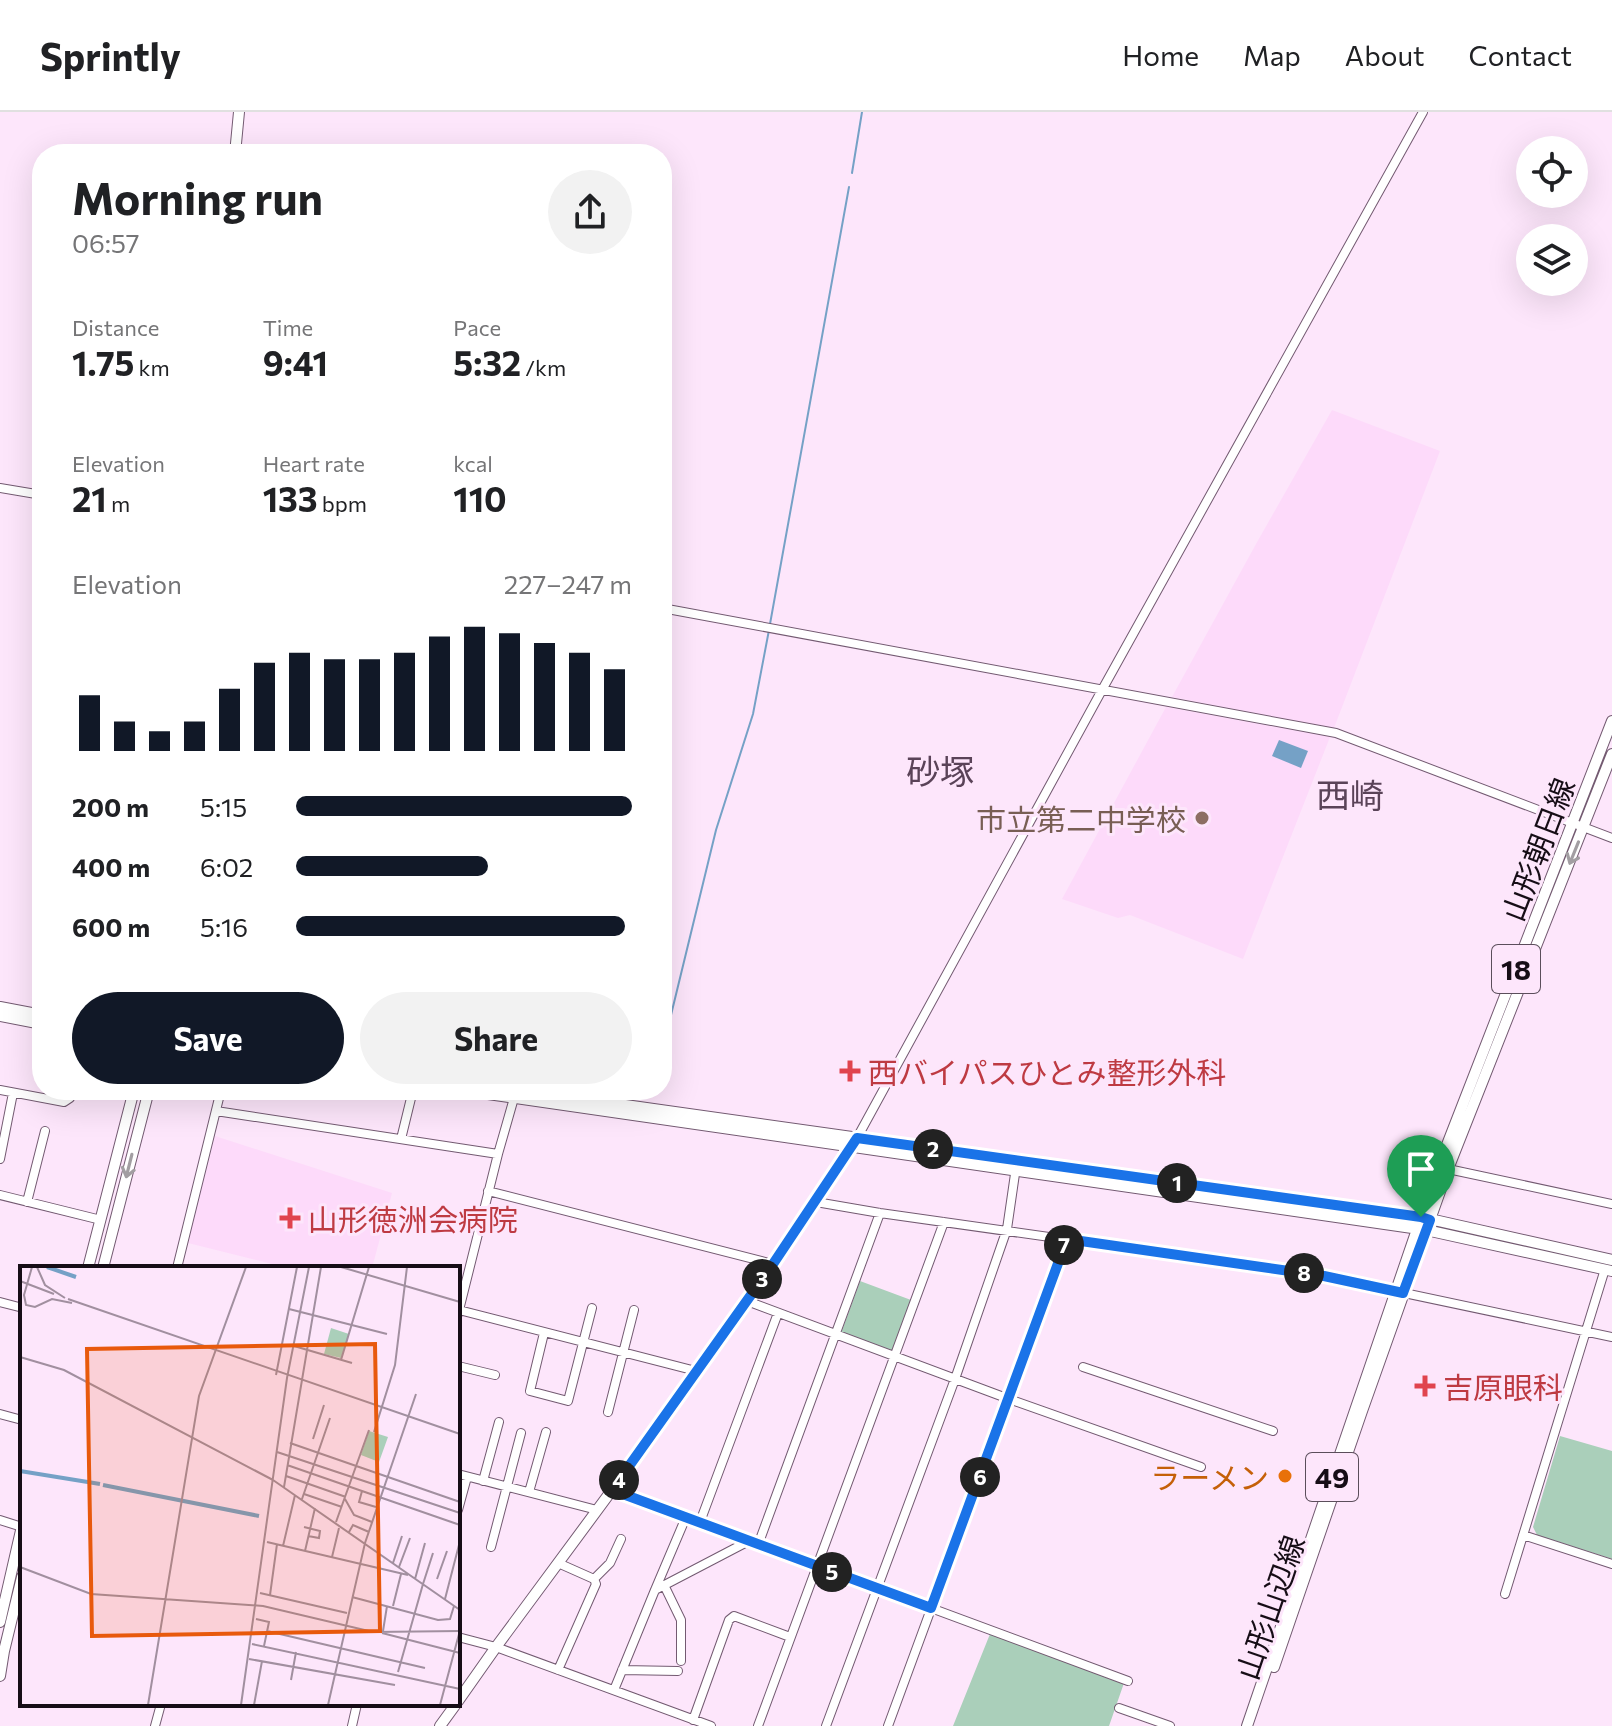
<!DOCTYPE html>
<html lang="en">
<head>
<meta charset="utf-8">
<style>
	:root { --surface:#fff; --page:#f2f2f2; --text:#202124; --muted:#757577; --line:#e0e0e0; --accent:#111827 }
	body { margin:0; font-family:Commissioner,"Noto Sans JP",sans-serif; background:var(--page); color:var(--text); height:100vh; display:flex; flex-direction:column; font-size:30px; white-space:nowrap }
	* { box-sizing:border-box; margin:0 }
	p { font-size:26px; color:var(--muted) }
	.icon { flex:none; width:44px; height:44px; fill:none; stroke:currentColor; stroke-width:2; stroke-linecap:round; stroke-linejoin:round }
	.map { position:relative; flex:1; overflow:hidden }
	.panel { position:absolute; left:32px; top:32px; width:640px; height:956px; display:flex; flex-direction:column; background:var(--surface); border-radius:32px; box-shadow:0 8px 32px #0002 }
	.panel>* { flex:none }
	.tools { position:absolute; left:1516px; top:24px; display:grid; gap:16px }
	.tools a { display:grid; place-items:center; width:72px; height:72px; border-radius:50%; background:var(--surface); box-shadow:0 8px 32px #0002; font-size:40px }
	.pin { position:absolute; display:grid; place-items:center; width:68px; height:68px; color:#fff; margin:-82px -34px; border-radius:50% 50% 50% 0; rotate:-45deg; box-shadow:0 0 8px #0007 }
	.pin .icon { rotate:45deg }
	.km { position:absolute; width:40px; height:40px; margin:-20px; border-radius:50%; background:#222; color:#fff; font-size:22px; line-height:40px; text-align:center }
	.round { display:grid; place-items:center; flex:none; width:84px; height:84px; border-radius:42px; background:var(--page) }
	.summary { display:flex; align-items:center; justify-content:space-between; height:136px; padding:0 40px }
	h1 { font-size:44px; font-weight:700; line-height:60px }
	.figures { display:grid; grid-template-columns:repeat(3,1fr); gap:12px; height:136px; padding:8px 40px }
	.figures div { display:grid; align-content:center }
	.figures b { font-size:34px; font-weight:700 }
	.figures small { font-size:22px; font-weight:400 }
	.figures p { font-size:22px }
	.chart { height:224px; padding:16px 40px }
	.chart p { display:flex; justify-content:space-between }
	.chart svg { width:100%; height:144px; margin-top:8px; stroke:var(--accent); stroke-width:6 }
	.action { display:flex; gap:16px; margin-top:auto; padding:16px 40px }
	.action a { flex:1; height:92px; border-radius:48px; background:var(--accent); color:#fff; font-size:32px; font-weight:700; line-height:92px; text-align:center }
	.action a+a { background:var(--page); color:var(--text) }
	ul { padding:0 40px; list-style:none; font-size:26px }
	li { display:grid; grid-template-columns:128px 96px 1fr; align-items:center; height:60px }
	li i { height:20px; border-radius:10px; background:var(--accent) }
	header { display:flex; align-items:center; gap:48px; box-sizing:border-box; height:112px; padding:0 40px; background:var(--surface); border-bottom:2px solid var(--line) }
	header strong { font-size:38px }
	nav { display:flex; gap:44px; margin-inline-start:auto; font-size:28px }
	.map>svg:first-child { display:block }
	.built { fill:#fddafa }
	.green { fill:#aacfba }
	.water { fill:#75a1c6 }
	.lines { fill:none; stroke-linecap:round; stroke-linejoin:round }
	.stream { stroke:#75a1c6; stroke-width:2 }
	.minor-casing { stroke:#735a71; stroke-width:10 }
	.major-casing { stroke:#735a71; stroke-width:12 }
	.minor { stroke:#fff; stroke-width:8 }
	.major { stroke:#fff; stroke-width:10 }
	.oneway { stroke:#a29ea2 }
	.route-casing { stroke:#fff; stroke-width:16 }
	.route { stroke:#1a73e8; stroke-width:10 }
	.education-dot { fill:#8d6e63; stroke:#fde6fb; stroke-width:3 }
	.health-dot { fill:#e0444e; stroke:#fde6fb; stroke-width:3 }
	.food-dot { fill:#e8710a; stroke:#fde6fb; stroke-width:3 }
	.labels { text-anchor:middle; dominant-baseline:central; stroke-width:6; stroke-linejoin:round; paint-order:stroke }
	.shield { fill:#fde6fb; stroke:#5b4e5b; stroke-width:2 }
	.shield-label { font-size:28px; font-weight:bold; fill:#160d16 }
	.education-label { font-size:30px; fill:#785e54; stroke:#fde6fb; text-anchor:end }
	.street-label { font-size:30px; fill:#160d16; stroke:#fde6fb }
	.health-label { font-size:30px; fill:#be3a42; stroke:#fde6fb; text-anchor:start }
	.food-label { font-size:30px; fill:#c56008; stroke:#fde6fb; text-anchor:end }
	.quarter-label { font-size:34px; fill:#5a4358; stroke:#fde6fb }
	.inset-river { fill:none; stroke:#75a1c6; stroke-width:4 }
	.inset-road { fill:none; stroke:#a18f9f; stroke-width:2 }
	.view { fill:#e8590c; fill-opacity:0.15; stroke:#e8590c; stroke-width:4 }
	.inset-edge { fill:none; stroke:#160d16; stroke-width:4 }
</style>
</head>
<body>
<header>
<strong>Sprintly</strong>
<nav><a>Home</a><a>Map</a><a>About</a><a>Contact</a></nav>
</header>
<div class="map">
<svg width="1612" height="1614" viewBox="0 0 1612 1614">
	<rect width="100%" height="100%" fill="#fde6fb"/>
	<path class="built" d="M 1332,298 L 1440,339 L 1334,616 L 1172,585 L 1256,432 Z
		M 1166,595 L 1330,625 L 1243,847 L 1130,803 L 1118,806 L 1062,787 Z
		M 215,1024 L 392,1081 L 372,1156 L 288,1156 L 188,1131 Z"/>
	<path class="green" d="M 860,1169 L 911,1188 L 892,1240 L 841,1221 Z
		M 1560,1324 L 1612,1339 L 1612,1447 L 1537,1423 L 1533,1415 Z
		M 990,1522 L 1124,1571 L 1109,1614 L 953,1614 Z"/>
	<path class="water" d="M 1279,628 L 1308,639 L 1301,656 L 1272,644 Z"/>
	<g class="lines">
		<path class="stream" d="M 852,61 L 862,0
			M 770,512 L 849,75
			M 662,940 L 716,718 L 753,602 L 769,518"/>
		<defs>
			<path id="minor" d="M 0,376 L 42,383
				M 662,496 L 1336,621 L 1612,726
				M 0,978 L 64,990 L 70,986 L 72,978
				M 216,999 L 498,1042
				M 857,1026 L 1102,578 L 1423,0
				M 401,1027 L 413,978
				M 0,1047 L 13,981
				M 1448,1057 L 1612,1092
				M 488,1079 L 773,1152
				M 0,1083 L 101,1108
				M 27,1090 L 45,1019
				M 816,1090 L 880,1101 L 1324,1164 L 1612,1225
				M 177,1156 L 221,978
				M 747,1189 L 1009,1287 L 1201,1355
				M 0,1190 L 19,1195
				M 459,1198 L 696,1259
				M 458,1202 L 498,1042 L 514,986
				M 544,1221 L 530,1279 L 568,1289 L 592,1196
				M 458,1254 L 495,1263
				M 1083,1255 L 1273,1319
				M 608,1300 L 634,1198
				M 0,1302 L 22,1308
				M 458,1362 L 597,1398
				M 483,1369 L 499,1310
				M 612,1378 L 1128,1569
				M 529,1380 L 546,1320
				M 458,1398 L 467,1365
				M 0,1408 L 22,1415
				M 700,1410 L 778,1201
				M 1523,1423 L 1612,1452
				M 758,1433 L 880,1101
				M 491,1435 L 521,1321
				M 558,1451 L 594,1467 L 596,1472 L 558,1558
				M 594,1467 L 610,1451 L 621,1427
				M 664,1473 L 681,1508 L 681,1549
				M 655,1478 L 686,1405
				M 1505,1482 L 1605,1157
				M 458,1525 L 496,1535 L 711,1614
				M 622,1558 L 678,1559
				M 614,1578 L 655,1478 L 747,1430
				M 1119,1596 L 1170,1614
				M 693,1608 L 729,1508 L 734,1504 L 790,1525
				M 155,1614 L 161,1592
				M 352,1614 L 357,1592
				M 758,1614 L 944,1110
				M 826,1614 L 955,1267 L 1007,1117 L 1016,1055
				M 888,1614 L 1067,1127"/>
			<path id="major" d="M 235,42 L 239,0
				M 0,895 L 42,903
				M 0,904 L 42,912
				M 460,978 L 1426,1118 L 1612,1159
				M 519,978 L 1421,1105 L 1612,1148
				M 88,1156 L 134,978
				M 103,1156 L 149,978
				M 0,1510 L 22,1414
				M 1274,1555 L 1362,1299 L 1448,1057 L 1612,642
				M 0,1564 L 4,1539 L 22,1465
				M 458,1589 L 496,1535 L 612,1378 L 747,1189 L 816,1090 L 853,1031
				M 440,1614 L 456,1592
				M 1247,1614 L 1438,1056 L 1612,609"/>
		</defs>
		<use href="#minor" class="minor-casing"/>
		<use href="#major" class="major-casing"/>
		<use href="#minor" class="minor"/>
		<use href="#major" class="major"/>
	</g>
	<defs><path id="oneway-shaft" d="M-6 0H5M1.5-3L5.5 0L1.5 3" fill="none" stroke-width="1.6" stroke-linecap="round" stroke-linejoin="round" transform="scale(2)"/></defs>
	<g class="oneway">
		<use href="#oneway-shaft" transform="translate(1574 741) rotate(112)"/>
		<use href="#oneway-shaft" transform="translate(129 1054) rotate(104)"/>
	</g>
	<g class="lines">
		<defs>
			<path id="route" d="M 857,1026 L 1421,1105 L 1430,1108 L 1403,1181 L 1324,1164 L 1067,1127 L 931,1496 L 612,1378 L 773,1152 Z"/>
		</defs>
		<use href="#route" class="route-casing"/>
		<use href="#route" class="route"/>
	</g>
	<circle class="education-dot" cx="1202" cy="706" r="8"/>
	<g class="health-dot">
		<path d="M846 947h8v8h8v8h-8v8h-8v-8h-8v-8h8z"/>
		<path d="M286 1094h8v8h8v8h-8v8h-8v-8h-8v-8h8z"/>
		<path d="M1421 1262h8v8h8v8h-8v8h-8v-8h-8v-8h8z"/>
	</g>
	<circle class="food-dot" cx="1285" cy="1364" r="8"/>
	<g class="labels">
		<g class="shield">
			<rect x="1492" y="833" width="48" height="48" rx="6"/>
			<rect x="1306" y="1341" width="52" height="48" rx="6"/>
		</g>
		<g class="shield-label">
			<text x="1516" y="857">18</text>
			<text x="1332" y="1365">49</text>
		</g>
		<g class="education-label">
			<text x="1186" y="706">市立第二中学校</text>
		</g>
		<g class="street-label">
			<text transform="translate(1537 737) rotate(-69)">山形朝日線</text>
			<text transform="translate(1269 1495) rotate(-71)">山形山辺線</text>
		</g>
		<g class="health-label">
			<text x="868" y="959">西バイパスひとみ整形外科</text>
			<text x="308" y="1106">山形徳洲会病院</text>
			<text x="1443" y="1274">吉原眼科</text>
		</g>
		<g class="food-label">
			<text x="1269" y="1364">ラーメン</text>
		</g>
		<g class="quarter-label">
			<text x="940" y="658">砂塚</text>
			<text x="1350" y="682">西崎</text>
		</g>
	</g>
	<g transform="translate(20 1154)">
		<rect width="440" height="440" fill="#fde6fb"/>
		<path d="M 311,62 L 329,68 L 321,92 L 304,88 ZM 349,165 L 368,171 L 359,196 L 341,189 Z" fill="#aacfba"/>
		<path class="inset-river" d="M 27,1 L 56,11M 0,205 L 80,218M 83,219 L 239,250"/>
		<path class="inset-road" d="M 12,1 L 4,29 L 6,39 L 15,41 L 32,33 L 52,37M 17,1 L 25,19 L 45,32M 321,1 L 440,36M 0,15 L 34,28M 48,33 L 440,168M 269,43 L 367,68M 274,80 L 332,97M 0,91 L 44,104 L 253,214M 321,94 L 349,1M 256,109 L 277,1M 354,166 L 375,99 L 387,1M 293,173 L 304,139M 270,177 L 440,236M 257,186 L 440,247M 267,199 L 440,259M 266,210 L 326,231M 253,214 L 440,344M 264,221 L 301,1M 342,225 L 339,236 L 356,241M 284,228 L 322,241M 282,233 L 310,152M 325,233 L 334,249 L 352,256M 316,256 L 349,164M 284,261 L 300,265 L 299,272 L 288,270M 329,266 L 333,259 L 349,266M 247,276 L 388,309M 263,280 L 275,229M 285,285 L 295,242M 312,291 L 319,262M 373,297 L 382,270M 0,301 L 71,328 L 243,340 L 353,366 L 440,365M 379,301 L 390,272M 395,313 L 405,277M 417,313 L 427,285M 403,318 L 413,287M 240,327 L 327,347M 250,329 L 257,278M 332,331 L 418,354 L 430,353 L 434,340M 425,333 L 440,275M 373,340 L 381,308M 236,353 L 249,356 L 244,380M 247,365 L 405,402M 363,365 L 367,340M 362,367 L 440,387M 232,378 L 440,423M 229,393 L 375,419M 378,406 L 403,318M 271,414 L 276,386M 128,439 L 179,130 L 226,1M 221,439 L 267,112 L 289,1M 234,439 L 242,395M 308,439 L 345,277 L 396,128M 420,439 L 439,368"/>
		<path class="view" d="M 355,78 L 360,365 L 72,370 L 67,83 Z"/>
		<rect width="440" height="440" class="inset-edge"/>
	</g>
</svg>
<div class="tools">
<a><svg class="icon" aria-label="locate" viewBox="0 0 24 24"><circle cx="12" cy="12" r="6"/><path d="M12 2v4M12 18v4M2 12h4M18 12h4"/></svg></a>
<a><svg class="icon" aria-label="layers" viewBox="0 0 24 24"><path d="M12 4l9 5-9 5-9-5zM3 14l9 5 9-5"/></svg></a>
</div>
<div class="pin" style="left:1421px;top:1105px;background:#1e9e55"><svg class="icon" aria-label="arrive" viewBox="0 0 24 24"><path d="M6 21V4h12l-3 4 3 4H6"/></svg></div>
<b class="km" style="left:1177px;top:1071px">1</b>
<b class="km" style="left:933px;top:1037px">2</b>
<b class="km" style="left:762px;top:1167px">3</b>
<b class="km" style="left:619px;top:1368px">4</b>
<b class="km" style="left:832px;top:1460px">5</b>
<b class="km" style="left:980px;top:1365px">6</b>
<b class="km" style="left:1064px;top:1133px">7</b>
<b class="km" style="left:1304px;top:1161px">8</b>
<section class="panel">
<div class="summary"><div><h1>Morning run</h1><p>06:57</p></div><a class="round"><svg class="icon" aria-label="share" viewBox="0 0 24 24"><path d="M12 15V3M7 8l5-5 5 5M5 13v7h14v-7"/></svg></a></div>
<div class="figures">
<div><p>Distance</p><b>1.75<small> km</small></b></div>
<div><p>Time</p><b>9:41</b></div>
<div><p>Pace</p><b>5:32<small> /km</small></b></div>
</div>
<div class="figures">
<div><p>Elevation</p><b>21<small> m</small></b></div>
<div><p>Heart rate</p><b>133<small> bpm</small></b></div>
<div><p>kcal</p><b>110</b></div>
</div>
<div class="chart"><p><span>Elevation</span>227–247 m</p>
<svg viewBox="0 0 160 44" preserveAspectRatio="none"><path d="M5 44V27M15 44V35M25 44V38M35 44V35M45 44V25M55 44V17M65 44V14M75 44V16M85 44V16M95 44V14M105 44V9M115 44V6M125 44V8M135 44V11M145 44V14M155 44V19"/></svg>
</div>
<ul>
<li><b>200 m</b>5:15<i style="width:100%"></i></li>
<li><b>400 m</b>6:02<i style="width:57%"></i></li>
<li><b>600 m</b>5:16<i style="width:98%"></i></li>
</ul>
<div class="action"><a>Save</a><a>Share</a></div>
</section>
</div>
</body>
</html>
